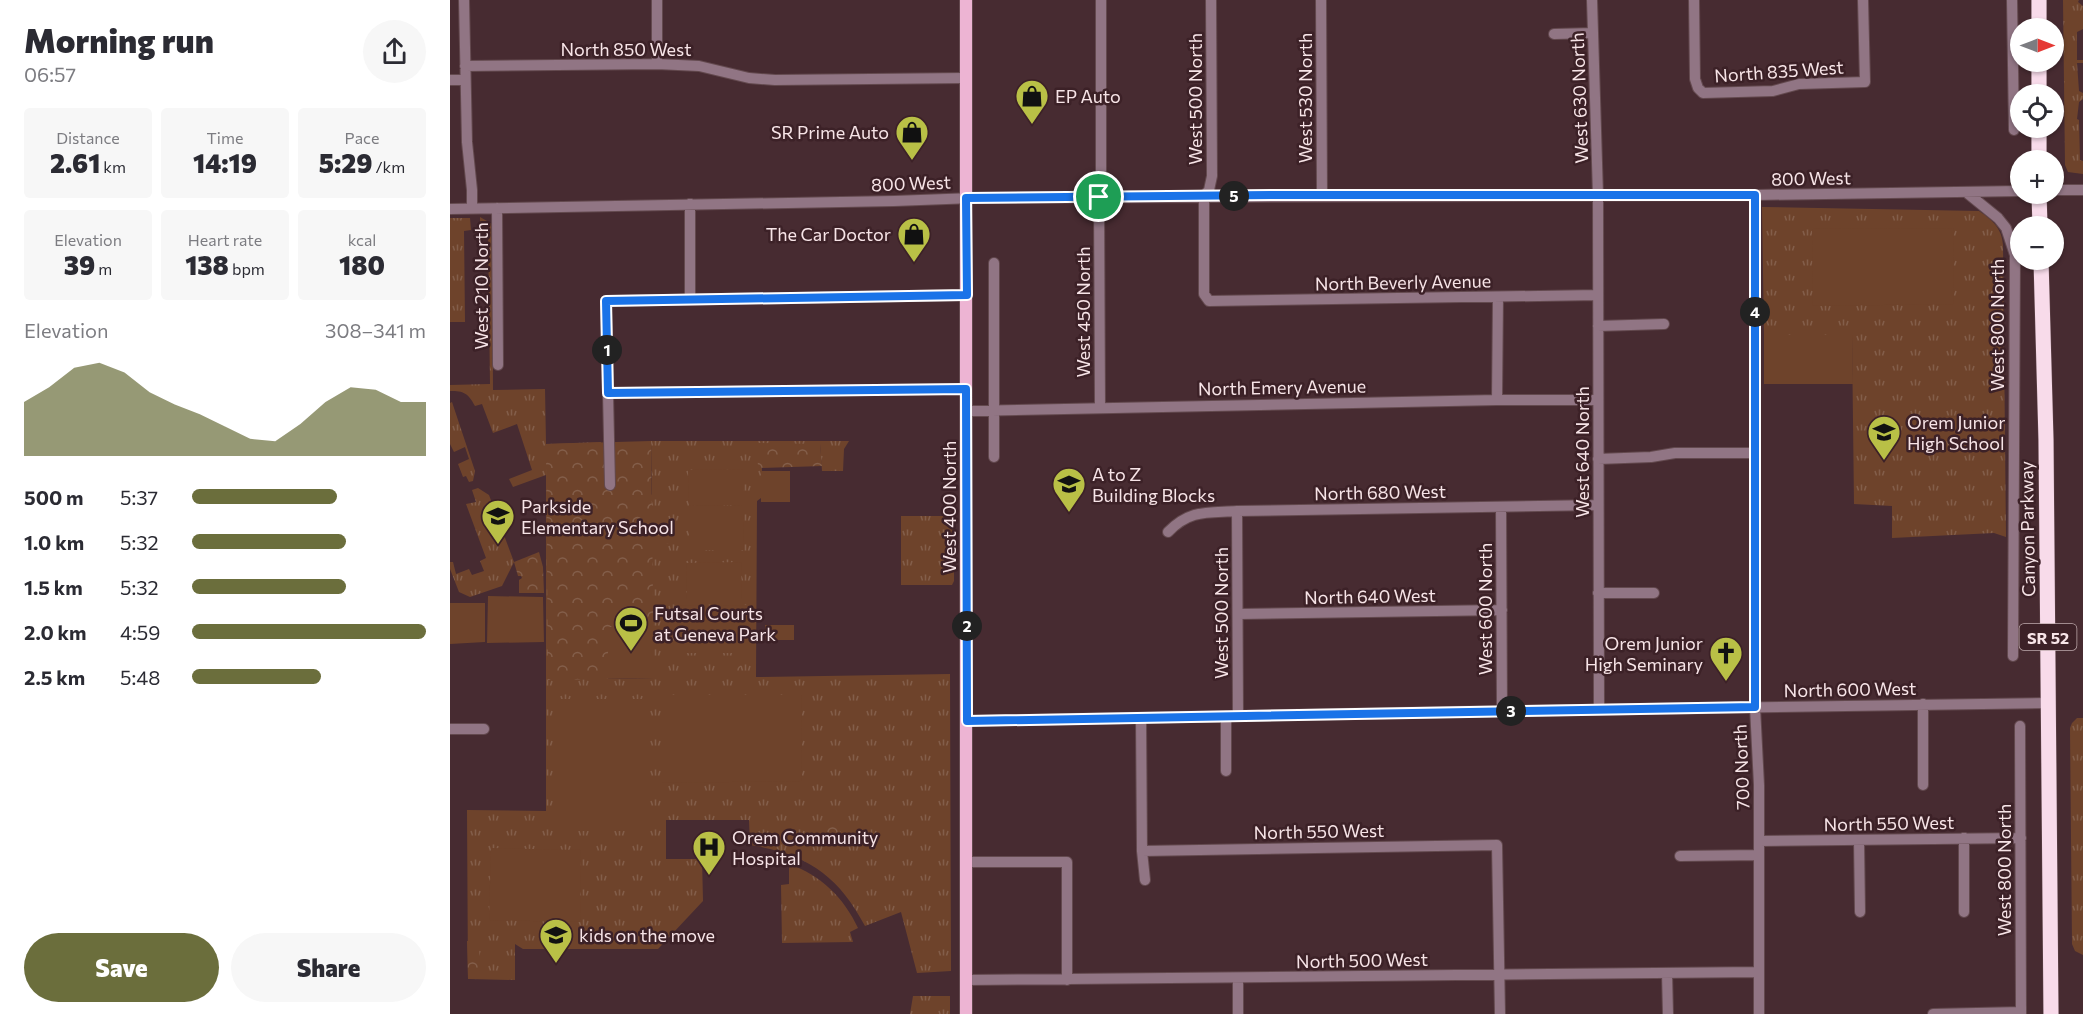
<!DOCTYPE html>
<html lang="en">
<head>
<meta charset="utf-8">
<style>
	:root { --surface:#fff; --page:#f7f7f7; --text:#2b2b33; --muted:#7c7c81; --accent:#6b6e3c }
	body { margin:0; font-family:Commissioner,sans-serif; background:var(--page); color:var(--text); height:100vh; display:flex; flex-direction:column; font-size:22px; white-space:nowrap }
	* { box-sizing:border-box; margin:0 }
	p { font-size:20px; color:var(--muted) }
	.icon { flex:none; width:33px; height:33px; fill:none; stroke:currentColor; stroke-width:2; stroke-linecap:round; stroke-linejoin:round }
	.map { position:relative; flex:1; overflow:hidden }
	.drawer { display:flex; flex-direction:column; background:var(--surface); width:450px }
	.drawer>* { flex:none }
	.needle { width:39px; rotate:90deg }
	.controls { position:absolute; left:1560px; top:18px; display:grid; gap:12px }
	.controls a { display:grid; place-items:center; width:54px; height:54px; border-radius:50%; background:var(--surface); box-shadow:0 2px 4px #0004; font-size:30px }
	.pin { position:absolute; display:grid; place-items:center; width:51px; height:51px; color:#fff; margin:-26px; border:3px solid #fff; border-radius:50%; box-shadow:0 2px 6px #0007 }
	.km { position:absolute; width:30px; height:30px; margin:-15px; border-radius:50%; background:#222; color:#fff; font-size:16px; line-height:30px; text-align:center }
	.round { display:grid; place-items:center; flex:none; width:63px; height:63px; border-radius:32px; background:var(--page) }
	.head { display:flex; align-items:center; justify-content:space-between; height:102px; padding:0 24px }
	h1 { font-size:33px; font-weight:800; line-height:45px }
	.metrics { display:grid; grid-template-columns:repeat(3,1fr); gap:9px; height:102px; padding:6px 24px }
	.metrics div { display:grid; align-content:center; border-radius:6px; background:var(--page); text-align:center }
	.metrics b { font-size:26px; font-weight:800 }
	.metrics small { font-size:16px; font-weight:400 }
	.metrics p { font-size:16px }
	.chart { height:168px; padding:12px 24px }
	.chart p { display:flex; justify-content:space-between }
	.chart svg { width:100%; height:108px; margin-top:6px; fill:var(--accent); opacity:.7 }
	.button { display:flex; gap:12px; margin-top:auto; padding:12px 24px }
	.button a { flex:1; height:69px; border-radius:36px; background:var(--accent); color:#fff; font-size:24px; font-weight:800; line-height:69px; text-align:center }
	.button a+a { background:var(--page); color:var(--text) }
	ul { padding:0 24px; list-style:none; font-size:20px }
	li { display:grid; grid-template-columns:96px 72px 1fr; align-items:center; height:45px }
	li i { height:15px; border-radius:8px; background:var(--accent) }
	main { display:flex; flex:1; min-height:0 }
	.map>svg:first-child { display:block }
	.grass { fill:url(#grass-tufts); fill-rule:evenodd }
	.park { fill:url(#park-crowns) }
	.garden { fill:#6e432b }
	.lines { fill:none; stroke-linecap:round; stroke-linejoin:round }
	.minor-casing { stroke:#63494e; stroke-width:12 }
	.major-casing { stroke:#63494e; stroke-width:14 }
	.highway-casing { stroke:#63494e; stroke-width:16 }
	.minor { stroke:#917584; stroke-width:10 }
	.major { stroke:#edb4d3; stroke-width:12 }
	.highway { stroke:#f8dbea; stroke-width:15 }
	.route-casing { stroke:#fff; stroke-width:12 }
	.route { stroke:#1a73e8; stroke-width:8 }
	.labels { text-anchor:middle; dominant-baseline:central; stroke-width:5; stroke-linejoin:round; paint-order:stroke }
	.shield { fill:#3c2127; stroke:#bfaaad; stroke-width:1.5 }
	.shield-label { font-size:16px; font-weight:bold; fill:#f7e4e7 }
	.street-label { font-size:18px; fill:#f7e4e7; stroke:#3c2127 }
	.poi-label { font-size:18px; fill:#f7e4e7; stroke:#3c2127; text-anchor:start }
</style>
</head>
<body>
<main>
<section class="drawer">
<div class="head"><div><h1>Morning run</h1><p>06:57</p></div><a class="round"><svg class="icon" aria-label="share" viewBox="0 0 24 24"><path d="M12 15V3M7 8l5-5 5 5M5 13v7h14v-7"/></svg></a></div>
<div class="metrics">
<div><p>Distance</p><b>2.61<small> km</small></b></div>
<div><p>Time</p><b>14:19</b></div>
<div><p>Pace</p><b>5:29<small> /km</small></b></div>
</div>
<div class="metrics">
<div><p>Elevation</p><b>39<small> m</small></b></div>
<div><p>Heart rate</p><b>138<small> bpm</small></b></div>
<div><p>kcal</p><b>180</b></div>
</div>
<div class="chart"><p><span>Elevation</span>308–341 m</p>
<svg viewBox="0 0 160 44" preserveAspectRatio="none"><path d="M0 44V22L10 16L20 8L30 6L40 10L50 18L60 23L70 27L80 32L90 37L100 38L110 31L120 22L130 16L140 17L150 22L160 22V44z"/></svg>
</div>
<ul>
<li><b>500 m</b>5:37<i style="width:62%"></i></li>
<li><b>1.0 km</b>5:32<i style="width:66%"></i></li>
<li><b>1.5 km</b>5:32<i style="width:66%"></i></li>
<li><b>2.0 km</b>4:59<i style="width:100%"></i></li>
<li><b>2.5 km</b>5:48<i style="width:55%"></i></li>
</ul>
<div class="button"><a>Save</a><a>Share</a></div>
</section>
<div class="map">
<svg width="1633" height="1014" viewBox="0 0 1633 1014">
	<defs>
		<pattern id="grass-tufts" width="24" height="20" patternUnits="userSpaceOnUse" patternTransform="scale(1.5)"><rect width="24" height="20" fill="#6e432b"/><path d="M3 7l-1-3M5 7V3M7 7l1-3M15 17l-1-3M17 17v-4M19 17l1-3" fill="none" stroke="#835e4a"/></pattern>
		<pattern id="park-crowns" width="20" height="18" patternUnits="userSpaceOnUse" patternTransform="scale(1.5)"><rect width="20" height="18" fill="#6e432b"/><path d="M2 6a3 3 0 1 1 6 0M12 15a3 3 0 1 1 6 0" fill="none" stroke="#835e4a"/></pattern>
	</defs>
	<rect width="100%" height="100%" fill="#472b31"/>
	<path class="grass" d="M 1613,0 L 1629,0 L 1628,2 L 1633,6 L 1633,29 L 1627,32 L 1627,60 L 1633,60 L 1633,63 L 1627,63 L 1629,91 L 1633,93 L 1633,99 L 1629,102 L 1627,119 L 1629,120 L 1630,160 L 1633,161 L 1633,174 L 1618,172 L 1615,165 Z
		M 1312,207 L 1529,211 C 1542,220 1552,228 1553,245 L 1556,537 L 1544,533 L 1442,538 L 1442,506 L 1404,504 L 1402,336 L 1314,335 Z
		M 30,217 L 42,224 L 43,390 L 95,389 L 96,444 L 151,442 L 151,451 L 202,495 L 201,441 L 399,441 L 394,449 L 393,471 L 372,471 L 370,444 L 308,468 L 312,468 L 311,498 L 307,501 L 306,677 L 500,674 L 501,971 L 467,973 L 451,912 L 415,926 C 388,875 357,854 300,845 L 299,820 L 216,820 L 216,859 L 252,859 L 253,901 L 208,949 L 73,949 L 65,944 L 65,980 L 18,979 L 17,810 L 96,811 L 96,475 L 63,487 L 59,479 L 82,470 L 67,424 L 43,433 L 32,404 L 25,406 C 18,393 14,391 0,391 L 0,385 L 40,384 L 38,231 L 30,230 ZM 158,627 L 204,678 L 158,679 Z
		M 0,218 L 20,218 L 21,230 L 14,231 L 15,322 L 0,322 Z
		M 2,402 L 25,471 L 23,481 L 19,482 L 16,476 L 13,477 L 8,464 L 19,459 L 15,447 L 4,452 L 0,444 L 0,403 Z
		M 28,488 L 39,495 L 64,562 L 52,586 L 20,597 L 9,592 L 0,569 L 0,562 L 3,562 L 6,574 L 19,569 L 22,575 L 34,571 L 30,561 L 36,558 L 16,504 L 26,502 L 22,490 Z
		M 499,513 L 504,514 L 504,581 L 502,585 L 451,585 L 451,516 L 499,516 Z
		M 1627,718 L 1633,718 L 1633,955 L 1625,951 L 1622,944 L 1620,728 L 1622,723 Z
		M 339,864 C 371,875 394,898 408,928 L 400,932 L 403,942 L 332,943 L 331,885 L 339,884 Z
		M 463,996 L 500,996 L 500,1014 L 460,1014 Z"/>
	<path class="park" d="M 201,441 L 204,678 L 98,680 L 96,444 Z
		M 307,443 L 370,444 L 372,466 L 308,468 Z
		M 225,530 L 225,543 L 213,544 L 213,531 Z
		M 89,552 L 93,567 L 94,593 L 69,593 L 69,580 L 72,578 L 71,576 L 68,576 L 64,562 Z
		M 269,659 L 291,660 L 291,675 L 269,674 Z
		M 378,820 L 396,837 L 393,842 L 374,842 L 365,834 Z
		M 17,941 L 29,941 L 30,979 L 18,979 Z"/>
	<path class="garden" d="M 1503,228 L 1504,304 L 1363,306 L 1362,229 Z
		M 1314,335 L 1402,335 L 1403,384 L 1314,384 Z
		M 293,469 L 293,505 L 239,506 L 238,470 Z
		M 311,471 L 340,471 L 340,502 L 311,502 Z
		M 239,514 L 293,514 L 294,550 L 239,550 Z
		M 291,562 L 292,599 L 237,599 L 236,563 Z
		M 38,596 L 93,597 L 94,642 L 37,643 Z
		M 0,603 L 35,603 L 35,642 L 0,644 Z
		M 301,605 L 301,653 L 225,653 L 225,606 Z
		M 315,625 L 344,625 L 344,640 L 315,640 Z
		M 158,627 L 204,627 L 204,678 L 158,678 Z
		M 212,695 L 351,695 L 352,781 L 212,783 Z
		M 109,699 L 198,699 L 198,831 L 109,831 Z
		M 41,848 L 131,850 L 130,922 L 39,920 Z"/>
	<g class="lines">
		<defs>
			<path id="minor" d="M 14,0 L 17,142 L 22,190 L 22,209
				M 207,0 L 207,64
				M 761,0 L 762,176 L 759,190 L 754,196 L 754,294 L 759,301 L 1148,295
				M 871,0 L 872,195
				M 1142,0 L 1148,195 L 1149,710
				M 1244,0 L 1245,79 L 1248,88 L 1253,93 L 1323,91 L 1349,84 L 1415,82 L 1413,0
				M 1562,0 L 1564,130
				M 1104,34 L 1143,33
				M 15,66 L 207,64 L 249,66 L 299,78 L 325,80 L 515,78
				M 0,80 L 15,80
				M 1604,190 L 1633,190
				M 1516,192 L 1548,218 L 1556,228 L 1565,255 L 1563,656
				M 1305,195 L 1305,707 L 1309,785 L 1309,1014
				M 240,204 L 240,299
				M 47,208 L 48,365
				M 0,209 L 444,201 L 523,198 L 1305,195 L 1570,191
				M 544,263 L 544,457
				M 1148,326 L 1214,324
				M 158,393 L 516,389
				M 1047,400 L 1048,297
				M 650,407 L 649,197 L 651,175 L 651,0
				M 517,411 L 1047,400 L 1148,400
				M 1148,459 L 1201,457 L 1225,453 L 1305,453
				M 160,485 L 156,301 L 517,295
				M 1051,507 L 1052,711
				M 787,511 L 788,716
				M 718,532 C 740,509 758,513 787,511 L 1148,505
				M 1148,593 L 1204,593
				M 788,614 L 1052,610
				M 1473,704 L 1473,785
				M 691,718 L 692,851 L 695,880
				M 517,721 L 1052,711 L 1599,703
				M 1570,726 L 1571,1014
				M 0,729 L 34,729
				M 776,771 L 776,716
				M 1514,838 L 1514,912
				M 1309,841 L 1571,838
				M 1409,841 L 1410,912
				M 692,851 L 1047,845 L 1050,1014
				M 1230,856 L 1309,855
				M 517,862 L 617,862 L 617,980
				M 1217,973 L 1218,1014
				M 788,978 L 788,1014
				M 516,980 L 1309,972
				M 1483,1014 L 1571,1012"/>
			<path id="major" d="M 516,1014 L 516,0"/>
			<path id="highway" d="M 1589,0 L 1589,28
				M 1589,62 L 1589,94
				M 1589,128 L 1589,160
				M 1589,194 L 1590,226
				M 1591,260 L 1596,440 L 1601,1014"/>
		</defs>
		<use href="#minor" class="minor-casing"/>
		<use href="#major" class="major-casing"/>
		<use href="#highway" class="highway-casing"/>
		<use href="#minor" class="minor"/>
		<use href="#major" class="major"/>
		<use href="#highway" class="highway"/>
	</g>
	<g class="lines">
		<defs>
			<path id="route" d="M 820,195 L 1305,195 L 1305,707 L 517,721 L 516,389 L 158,393 L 156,301 L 517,295 L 516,198 Z"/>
		</defs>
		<use href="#route" class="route-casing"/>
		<use href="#route" class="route"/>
	</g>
	<defs>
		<symbol id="shop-pin" viewBox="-11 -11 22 30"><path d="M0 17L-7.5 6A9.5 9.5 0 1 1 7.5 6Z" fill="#b9c046" stroke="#3c2127"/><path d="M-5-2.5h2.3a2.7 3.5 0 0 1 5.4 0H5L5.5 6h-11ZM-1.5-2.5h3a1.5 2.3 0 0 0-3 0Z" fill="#111"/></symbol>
		<symbol id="school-pin" viewBox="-11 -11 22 30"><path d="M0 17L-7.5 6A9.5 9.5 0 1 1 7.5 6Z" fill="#b9c046" stroke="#3c2127"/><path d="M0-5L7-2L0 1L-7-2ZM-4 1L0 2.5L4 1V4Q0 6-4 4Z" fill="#111"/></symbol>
		<symbol id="stadium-pin" viewBox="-11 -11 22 30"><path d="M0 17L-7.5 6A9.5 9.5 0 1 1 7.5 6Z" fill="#b9c046" stroke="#3c2127"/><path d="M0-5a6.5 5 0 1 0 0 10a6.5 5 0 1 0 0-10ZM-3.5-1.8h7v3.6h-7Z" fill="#111"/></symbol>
		<symbol id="church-pin" viewBox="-11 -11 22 30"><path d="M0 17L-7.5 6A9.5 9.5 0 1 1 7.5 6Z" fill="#b9c046" stroke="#3c2127"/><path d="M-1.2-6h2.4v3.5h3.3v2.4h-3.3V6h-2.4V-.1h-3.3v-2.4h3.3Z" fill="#111"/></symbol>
		<symbol id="hospital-pin" viewBox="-11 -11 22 30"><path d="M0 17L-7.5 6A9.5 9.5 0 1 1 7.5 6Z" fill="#b9c046" stroke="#3c2127"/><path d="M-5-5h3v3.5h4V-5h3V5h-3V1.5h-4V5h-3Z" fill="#111"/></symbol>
	</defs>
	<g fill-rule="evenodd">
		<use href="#shop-pin" x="563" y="77" width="38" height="52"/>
		<use href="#shop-pin" x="443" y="113" width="38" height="52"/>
		<use href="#shop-pin" x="445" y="215" width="38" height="52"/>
		<use href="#school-pin" x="1415" y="413" width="38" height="52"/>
		<use href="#school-pin" x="600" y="465" width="38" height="52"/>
		<use href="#school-pin" x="29" y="497" width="38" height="52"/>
		<use href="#stadium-pin" x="162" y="604" width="38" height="52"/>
		<use href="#church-pin" x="1257" y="634" width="38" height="52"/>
		<use href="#hospital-pin" x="240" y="828" width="38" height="52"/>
		<use href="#school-pin" x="87" y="916" width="38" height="52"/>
	</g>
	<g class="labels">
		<rect class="shield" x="1569.5" y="624" width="57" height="26" rx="4.5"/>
		<g class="shield-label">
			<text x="1598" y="637">SR 52</text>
		</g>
		<g class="street-label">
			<text x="176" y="49">North 850 West</text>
			<text transform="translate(1329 71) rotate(-4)">North 835 West</text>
			<text transform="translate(855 98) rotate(-90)">West 530 North</text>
			<text transform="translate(1129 98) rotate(-92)">West 630 North</text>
			<text transform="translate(745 99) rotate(-90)">West 500 North</text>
			<text transform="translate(1361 178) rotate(-1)">800 West</text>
			<text transform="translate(461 183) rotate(-2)">800 West</text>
			<text transform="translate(953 282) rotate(-1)">North Beverly Avenue</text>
			<text transform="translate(31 286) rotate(-90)">West 210 North</text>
			<text transform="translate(633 312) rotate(-90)">West 450 North</text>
			<text transform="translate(1547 325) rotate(-90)">West 800 North</text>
			<text transform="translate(832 387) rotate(-1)">North Emery Avenue</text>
			<text transform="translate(1132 452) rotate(-90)">West 640 North</text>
			<text transform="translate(930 492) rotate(-1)">North 680 West</text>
			<text transform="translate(499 507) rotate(-90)">West 400 North</text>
			<text transform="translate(1577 529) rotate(-91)">Canyon Parkway</text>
			<text transform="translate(920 596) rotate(-1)">North 640 West</text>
			<text transform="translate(1035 609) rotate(-90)">West 600 North</text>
			<text transform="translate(771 613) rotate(-90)">West 500 North</text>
			<text transform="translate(1400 689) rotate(-1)">North 600 West</text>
			<text transform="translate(1291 767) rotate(-92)">700 North</text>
			<text transform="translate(1439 823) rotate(-1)">North 550 West</text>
			<text transform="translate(869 831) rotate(-1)">North 550 West</text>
			<text transform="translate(1554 870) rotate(-90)">West 800 North</text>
			<text transform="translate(912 960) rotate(-1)">North 500 West</text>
		</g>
		<g class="poi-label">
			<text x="605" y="96">EP Auto</text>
			<text x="439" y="132" text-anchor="end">SR Prime Auto</text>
			<text x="441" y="234" text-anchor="end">The Car Doctor</text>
			<text x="1457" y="422">Orem Junior<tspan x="1457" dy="21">High School</tspan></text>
			<text x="642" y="474">A to Z<tspan x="642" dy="21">Building Blocks</tspan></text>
			<text x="71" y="506">Parkside<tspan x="71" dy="21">Elementary School</tspan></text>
			<text x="204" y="613">Futsal Courts<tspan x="204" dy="21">at Geneva Park</tspan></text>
			<text x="1253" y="643" text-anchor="end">Orem Junior<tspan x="1253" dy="21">High Seminary</tspan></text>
			<text x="282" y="837">Orem Community<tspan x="282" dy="21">Hospital</tspan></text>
			<text x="129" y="935">kids on the move</text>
		</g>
	</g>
</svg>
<div class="controls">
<a><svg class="needle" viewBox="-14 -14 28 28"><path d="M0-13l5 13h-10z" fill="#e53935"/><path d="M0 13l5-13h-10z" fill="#7c7c81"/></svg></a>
<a><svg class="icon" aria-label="locate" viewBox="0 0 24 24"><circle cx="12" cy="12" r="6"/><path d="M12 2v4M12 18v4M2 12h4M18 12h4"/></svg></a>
<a>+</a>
<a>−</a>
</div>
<div class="pin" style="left:649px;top:197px;background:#1e9e55"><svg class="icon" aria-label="arrive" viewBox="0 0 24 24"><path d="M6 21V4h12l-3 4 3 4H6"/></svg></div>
<b class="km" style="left:157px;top:350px">1</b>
<b class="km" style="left:517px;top:626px">2</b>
<b class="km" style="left:1061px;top:711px">3</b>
<b class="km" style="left:1305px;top:312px">4</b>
<b class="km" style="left:784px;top:196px">5</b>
</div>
</main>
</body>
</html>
